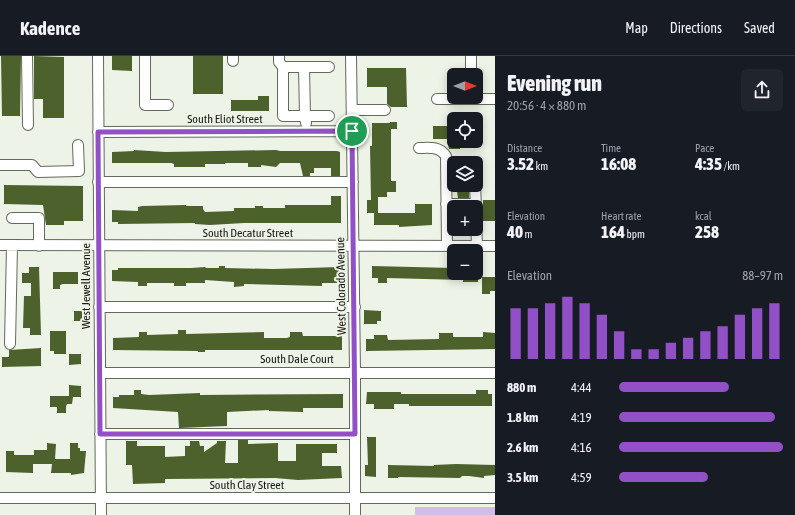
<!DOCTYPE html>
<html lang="en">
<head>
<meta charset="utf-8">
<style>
	:root { --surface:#171b24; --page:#20242c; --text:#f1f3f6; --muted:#9ea1a6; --line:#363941; --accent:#9250c6 }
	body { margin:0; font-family:"Asap Condensed",sans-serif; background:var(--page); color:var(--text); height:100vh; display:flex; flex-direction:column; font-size:15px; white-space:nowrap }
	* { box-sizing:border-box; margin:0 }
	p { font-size:13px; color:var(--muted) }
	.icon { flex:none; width:22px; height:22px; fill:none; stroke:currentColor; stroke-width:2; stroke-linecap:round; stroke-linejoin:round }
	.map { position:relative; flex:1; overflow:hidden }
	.panel { display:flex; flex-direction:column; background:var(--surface); width:300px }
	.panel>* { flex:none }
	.needle { width:26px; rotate:90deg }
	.fabs { position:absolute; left:447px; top:12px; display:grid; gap:8px }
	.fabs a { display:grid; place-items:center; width:36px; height:36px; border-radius:6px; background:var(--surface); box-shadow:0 2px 10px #0003; font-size:20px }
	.pin { position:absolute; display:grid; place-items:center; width:34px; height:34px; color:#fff; margin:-17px; border:2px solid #fff; border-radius:50%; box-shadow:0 1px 4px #0007 }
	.round { display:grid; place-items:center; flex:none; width:42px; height:42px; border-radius:6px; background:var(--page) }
	.head { display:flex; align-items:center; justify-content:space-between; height:68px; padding:0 12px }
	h1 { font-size:22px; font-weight:800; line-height:30px }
	.figures { display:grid; grid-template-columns:repeat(3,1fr); gap:6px; height:68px; padding:4px 12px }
	.figures div { display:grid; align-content:center }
	.figures b { font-size:17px; font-weight:800 }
	.figures small { font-size:11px; font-weight:400 }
	.figures p { font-size:11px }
	.chart { height:112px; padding:8px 12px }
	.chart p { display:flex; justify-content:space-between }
	.chart svg { width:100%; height:72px; margin-top:4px; stroke:var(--accent); stroke-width:6 }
	ul { padding:0 12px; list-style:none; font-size:13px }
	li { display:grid; grid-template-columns:64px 48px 1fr; align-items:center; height:30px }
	li i { height:10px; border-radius:5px; background:var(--accent) }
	header { display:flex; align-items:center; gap:24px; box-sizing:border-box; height:56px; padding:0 20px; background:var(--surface); border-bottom:1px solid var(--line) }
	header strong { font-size:19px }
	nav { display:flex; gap:22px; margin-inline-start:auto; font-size:14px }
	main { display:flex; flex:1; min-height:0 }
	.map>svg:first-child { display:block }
	.green { fill:#d2bde8 }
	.building { fill:#4d612c }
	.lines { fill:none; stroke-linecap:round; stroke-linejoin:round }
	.minor-casing { stroke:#64695e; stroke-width:12 }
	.minor { stroke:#fff; stroke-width:10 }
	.route-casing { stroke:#fff; stroke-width:8 }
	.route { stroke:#9250c6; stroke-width:5 }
	.labels { text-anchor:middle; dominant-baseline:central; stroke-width:4; stroke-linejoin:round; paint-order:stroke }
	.street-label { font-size:12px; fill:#171914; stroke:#edf3e6 }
</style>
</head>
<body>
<header>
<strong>Kadence</strong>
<nav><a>Map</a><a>Directions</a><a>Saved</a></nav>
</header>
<main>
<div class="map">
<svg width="495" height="459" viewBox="0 0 495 459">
	<rect width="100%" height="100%" fill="#edf3e6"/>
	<path class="green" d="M 415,451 L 495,451 L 495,459 L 415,459 Z"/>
	<path class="building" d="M 1,0 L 21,0 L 20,60 L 2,60 Z
		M 34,0 L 64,1 L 64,62 L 43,62 L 43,43 L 34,43 Z
		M 112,0 L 132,0 L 132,15 L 112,14 Z
		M 193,0 L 223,0 L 223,38 L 193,38 Z
		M 367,12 L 406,12 L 407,51 L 391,51 L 387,48 L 387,31 L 367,31 Z
		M 258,40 L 269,40 L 269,55 L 231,55 L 231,44 L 258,44 Z
		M 390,66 L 397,66 L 397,73 L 391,73 L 391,125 L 396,125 L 396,136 L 387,136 L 387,141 L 378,141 L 378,157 L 367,157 L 367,144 L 371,144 L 370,90 L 372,90 L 372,67 L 390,67 Z
		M 433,70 L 454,70 L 454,85 L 460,85 L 460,93 L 449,93 L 447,83 L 433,83 Z
		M 134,94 L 166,96 L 276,94 L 280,95 L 337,95 L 340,96 L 340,120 L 331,120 L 331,112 L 314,112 L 314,117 L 310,117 L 310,120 L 303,120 L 300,107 L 280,107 L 276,111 L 261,109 L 261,111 L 248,111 L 248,107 L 225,107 L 225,108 L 205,108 L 205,111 L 174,111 L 174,108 L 171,107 L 112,107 L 112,96 L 134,95 Z
		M 4,129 L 83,130 L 83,165 L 64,165 L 64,169 L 46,169 L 43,149 L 4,148 Z
		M 456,129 L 469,129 L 469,142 L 458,142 Z
		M 331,140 L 341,140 L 341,167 L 244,167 L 210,169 L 195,168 L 195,167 L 118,168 L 118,166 L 112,166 L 112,154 L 138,155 L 138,151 L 142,150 L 186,149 L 186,150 L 203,150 L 203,153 L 205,156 L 234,155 L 234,152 L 255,152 L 255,150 L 263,150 L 263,152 L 285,152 L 285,149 L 331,149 Z
		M 483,144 L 495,144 L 495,165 L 483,165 Z
		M 415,148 L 432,148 L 432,169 L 399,171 L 399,169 L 374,169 L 374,157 L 415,157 Z
		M 219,210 L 225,210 L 225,212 L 273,213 L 340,211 L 342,212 L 342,227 L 322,227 L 322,230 L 244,228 L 244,230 L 234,231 L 234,226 L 205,224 L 205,227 L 186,227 L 186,230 L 174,230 L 174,227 L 147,227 L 147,230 L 138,230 L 138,226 L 112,225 L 112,214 L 118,214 L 118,212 L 191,212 L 205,211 L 206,212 L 219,212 Z
		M 372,210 L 454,212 L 454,217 L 478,217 L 478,226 L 463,226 L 463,224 L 387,222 L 387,227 L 378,227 L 378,222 L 372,222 Z
		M 29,211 L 39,211 L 41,279 L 30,279 L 30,272 L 23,272 L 24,240 L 31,240 L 31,227 L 22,227 L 22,217 L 29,217 Z
		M 53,216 L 78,216 L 78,228 L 63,228 L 60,229 L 60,233 L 53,233 Z
		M 482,221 L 495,221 L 495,235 L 490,235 L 490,238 L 482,238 Z
		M 364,254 L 381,255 L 381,265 L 377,265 L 377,268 L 364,268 Z
		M 74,255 L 82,255 L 82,265 L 74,265 Z
		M 178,274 L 186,274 L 186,278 L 264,276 L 264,282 L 287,282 L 290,281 L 290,276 L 302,276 L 303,280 L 342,280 L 342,294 L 205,294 L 205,296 L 198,296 L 198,295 L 113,294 L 113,282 L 139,281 L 139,276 L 147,276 L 147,279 L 178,278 Z
		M 50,275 L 66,275 L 66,298 L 54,298 L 54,295 L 50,295 Z
		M 483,276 L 495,277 L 495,293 L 366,295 L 366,283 L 374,283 L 374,279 L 387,279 L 388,284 L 439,283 L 439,277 L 453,277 L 453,281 L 483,281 Z
		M 41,292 L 41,310 L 2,311 L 2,301 L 9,301 L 9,294 Z
		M 69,298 L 81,298 L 81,308 L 69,309 Z
		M 69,329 L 81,330 L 81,341 L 73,341 L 72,348 L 67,348 L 66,350 L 66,357 L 57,357 L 57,351 L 50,351 L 50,340 L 69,340 Z
		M 134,334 L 141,334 L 141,338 L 149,339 L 200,337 L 200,339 L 343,338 L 343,352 L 303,352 L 303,356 L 269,355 L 269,354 L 227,356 L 227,370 L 179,372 L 178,356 L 113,352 L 113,341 L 119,341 L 119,339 L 134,339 Z
		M 476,334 L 488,334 L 488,338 L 492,338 L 492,350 L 409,350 L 409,348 L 394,348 L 394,353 L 374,353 L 374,348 L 366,348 L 367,336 L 401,336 L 401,338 L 476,338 Z
		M 367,381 L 376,381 L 376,421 L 365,420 L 365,409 L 368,409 Z
		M 238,384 L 248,384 L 248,388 L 278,387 L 278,405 L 296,405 L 296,388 L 337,388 L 337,397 L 322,397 L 322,410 L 341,410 L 342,422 L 298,424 L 275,422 L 165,423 L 165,427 L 133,428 L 132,409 L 126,409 L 126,385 L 137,385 L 137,390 L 165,390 L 165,401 L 185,400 L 185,390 L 190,390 L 190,385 L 199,385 L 200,390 L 204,390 L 204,396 L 217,387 L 217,385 L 226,385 L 225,407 L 238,407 Z
		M 47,387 L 56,388 L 55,403 L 70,403 L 70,387 L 78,387 L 78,392 L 80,392 L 80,395 L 86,395 L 84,417 L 71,419 L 71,417 L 51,417 L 52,408 L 33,408 L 33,417 L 6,416 L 6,395 L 14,395 L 14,399 L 34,399 L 34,394 L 47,394 Z
		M 456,408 L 495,409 L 495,419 L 484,420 L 484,422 L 469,420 L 462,420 L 460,422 L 398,421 L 398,422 L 388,422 L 388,409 L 434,410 L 434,409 Z"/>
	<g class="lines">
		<defs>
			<path id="minor" d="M 27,0 L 28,69
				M 98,0 L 101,459
				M 145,0 L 145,49 L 168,49
				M 233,0 L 233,5
				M 279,0 L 279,6 L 283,11 L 329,11
				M 351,0 L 355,316 L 355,459
				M 283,11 L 283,60 L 305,60 L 304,11
				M 471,19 L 471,0
				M 470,41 L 470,43 L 495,43
				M 437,43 L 470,43
				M 352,54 L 385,54
				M 306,67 L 305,60 L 329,60
				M 98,76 L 352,75
				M 419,92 C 430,92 439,90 446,100 L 447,190
				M 0,109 L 32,109 L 38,116 L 79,115 L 78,89
				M 98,126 L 353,126
				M 475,129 L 476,151
				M 446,148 L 476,148
				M 12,162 L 39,162 L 39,190
				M 476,164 L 477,190
				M 0,189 L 495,190
				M 99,251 L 355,251
				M 10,288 L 12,190
				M 100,317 L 495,317
				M 100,378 L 355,378
				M 0,442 L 495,442"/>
		</defs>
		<use href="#minor" class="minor-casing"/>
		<use href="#minor" class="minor"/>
	</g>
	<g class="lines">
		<defs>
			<path id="route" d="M 352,75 L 355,378 L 100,378 L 98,76 Z"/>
		</defs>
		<use href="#route" class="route-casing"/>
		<use href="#route" class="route"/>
	</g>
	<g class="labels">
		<g class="street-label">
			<text x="225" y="63">South Eliot Street</text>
			<text x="248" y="177">South Decatur Street</text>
			<text transform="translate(86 230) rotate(-90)">West Jewell Avenue</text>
			<text transform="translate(341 230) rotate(-91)">West Colorado Avenue</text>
			<text x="297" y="303">South Dale Court</text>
			<text x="247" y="429">South Clay Street</text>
		</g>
	</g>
</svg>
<div class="fabs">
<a><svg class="needle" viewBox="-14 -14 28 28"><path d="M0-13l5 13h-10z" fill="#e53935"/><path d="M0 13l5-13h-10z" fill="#9ea1a6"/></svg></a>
<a><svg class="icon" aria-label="locate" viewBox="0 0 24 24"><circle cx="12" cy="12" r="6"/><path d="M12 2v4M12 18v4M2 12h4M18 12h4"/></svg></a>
<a><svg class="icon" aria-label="layers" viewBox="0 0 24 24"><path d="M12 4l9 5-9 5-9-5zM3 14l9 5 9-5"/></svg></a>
<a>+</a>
<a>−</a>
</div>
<div class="pin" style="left:352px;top:75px;background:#1e9e55"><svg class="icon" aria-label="arrive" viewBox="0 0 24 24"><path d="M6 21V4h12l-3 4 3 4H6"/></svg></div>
</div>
<section class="panel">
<div class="head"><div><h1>Evening run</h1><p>20:56 · 4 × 880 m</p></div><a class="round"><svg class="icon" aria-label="share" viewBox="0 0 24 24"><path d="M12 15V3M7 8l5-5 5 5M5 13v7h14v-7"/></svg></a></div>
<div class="figures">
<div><p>Distance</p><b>3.52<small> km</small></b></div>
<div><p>Time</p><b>16:08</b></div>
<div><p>Pace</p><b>4:35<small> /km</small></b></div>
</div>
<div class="figures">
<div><p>Elevation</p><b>40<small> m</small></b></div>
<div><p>Heart rate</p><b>164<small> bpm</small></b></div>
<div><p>kcal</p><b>258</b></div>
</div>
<div class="chart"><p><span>Elevation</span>88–97 m</p>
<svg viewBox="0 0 160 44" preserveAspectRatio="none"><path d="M5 44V13M15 44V13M25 44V10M35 44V6M45 44V10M55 44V17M65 44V27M75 44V38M85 44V38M95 44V34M105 44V31M115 44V27M125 44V24M135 44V17M145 44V13M155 44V10"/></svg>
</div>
<ul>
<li><b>880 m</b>4:44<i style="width:67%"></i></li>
<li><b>1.8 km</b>4:19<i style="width:95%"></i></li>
<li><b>2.6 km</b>4:16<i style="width:100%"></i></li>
<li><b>3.5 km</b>4:59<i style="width:54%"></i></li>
</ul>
</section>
</main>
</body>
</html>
